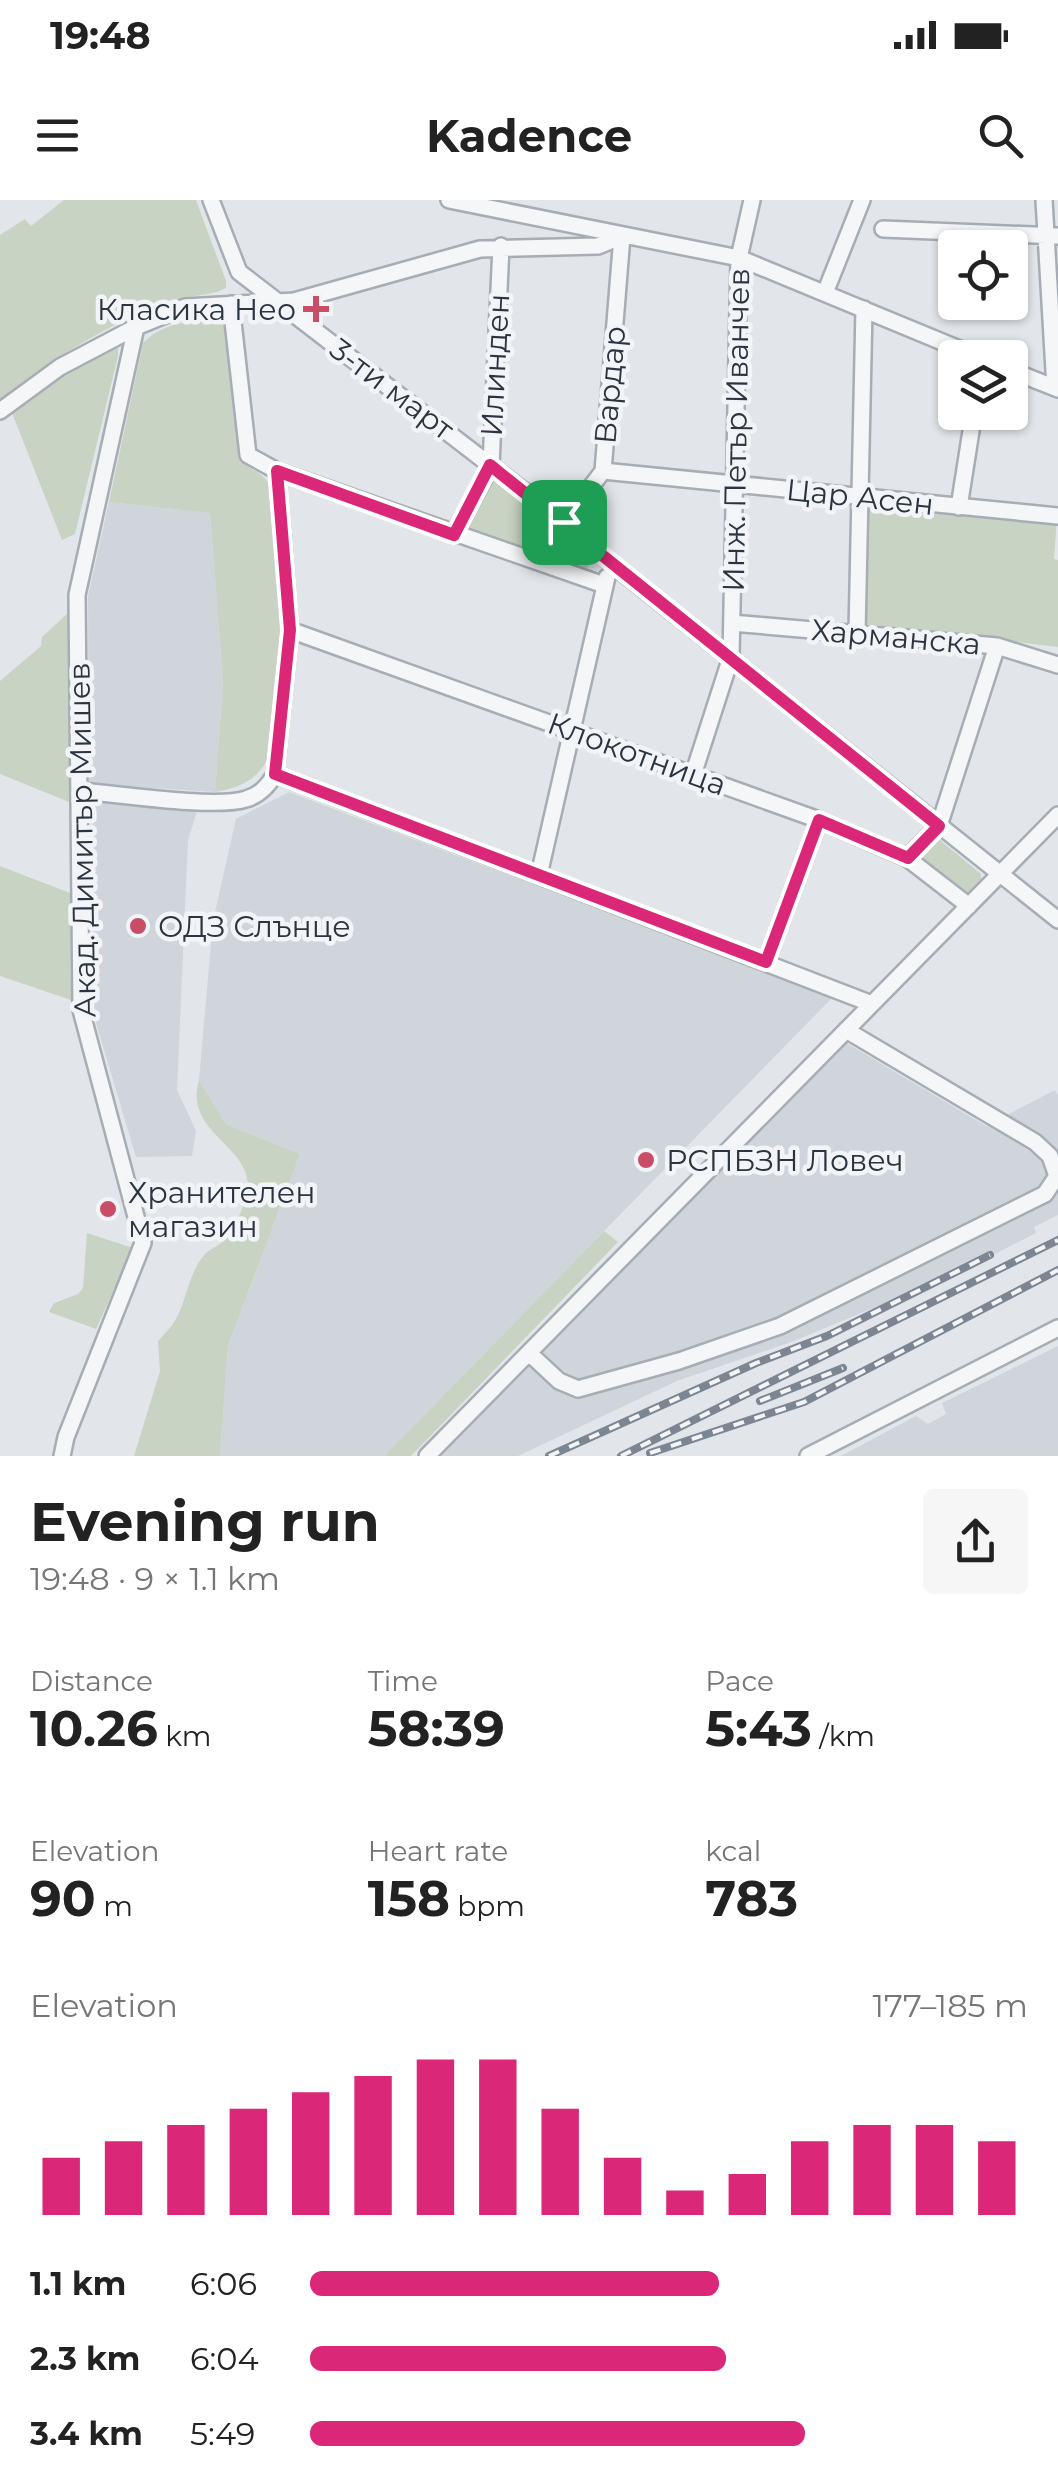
<!DOCTYPE html>
<html lang="en">
<head>
<meta charset="utf-8">
<style>
	:root { --surface:#fff; --page:#f6f6f6; --text:#222; --muted:#767676; --accent:#db2777 }
	body { margin:0; font-family:Montserrat,sans-serif; background:var(--page); color:var(--text); height:100vh; display:flex; flex-direction:column; font-size:38px; white-space:nowrap }
	* { box-sizing:border-box; margin:0 }
	p { font-size:32px; color:var(--muted) }
	.icon { flex:none; width:55px; height:55px; fill:none; stroke:currentColor; stroke-width:2; stroke-linecap:round; stroke-linejoin:round }
	.map { position:relative; height:1256px; overflow:hidden }
	.side { display:flex; flex-direction:column; background:var(--surface); flex:1 }
	.side>* { flex:none }
	.buttons { position:absolute; left:938px; top:30px; display:grid; gap:20px }
	.buttons a { display:grid; place-items:center; width:90px; height:90px; border-radius:10px; background:var(--surface); box-shadow:0 2px 8px #0004; font-size:50px }
	.pin { position:absolute; display:grid; place-items:center; width:85px; height:85px; color:#fff; margin:-42px; border-radius:20px; box-shadow:0 5px 15px #0006 }
	.round { display:grid; place-items:center; flex:none; width:105px; height:105px; border-radius:10px; background:var(--page) }
	.overview { display:flex; align-items:center; justify-content:space-between; height:170px; padding:0 30px }
	h1 { font-size:55px; font-weight:700; line-height:75px }
	.metrics { display:grid; grid-template-columns:repeat(3,1fr); gap:15px; height:170px; padding:10px 30px }
	.metrics div { display:grid; align-content:center }
	.metrics b { font-size:50px; font-weight:700 }
	.metrics small { font-size:28px; font-weight:400 }
	.metrics p { font-size:28px }
	.chart { height:280px; padding:20px 30px }
	.chart p { display:flex; justify-content:space-between }
	.chart svg { width:100%; height:180px; margin-top:10px; stroke:var(--accent); stroke-width:6 }
	ul { padding:0 30px; list-style:none; font-size:32px }
	li { display:grid; grid-template-columns:160px 120px 1fr; align-items:center; height:75px }
	li i { height:25px; border-radius:12px; background:var(--accent) }
	.status { display:flex; justify-content:space-between; align-items:center; height:70px; padding:0 50px; background:var(--surface); direction:ltr }
	.status svg { height:28px; fill:currentColor }
	header { display:flex; justify-content:space-between; align-items:center; height:130px; padding:0 30px; background:var(--surface); font-size:45px; font-weight:700 }
	.map>svg:first-child { display:block }
	.built { fill:#d0d5dc }
	.green { fill:#c9d3c3 }
	.lines { fill:none; stroke-linecap:round; stroke-linejoin:round }
	.minor-casing { stroke:#a7adb4; stroke-width:20 }
	.minor { stroke:#f5f6f8; stroke-width:15 }
	.rail-casing { stroke:#7c8693; stroke-width:8 }
	.rail { stroke:#f2f4f7; stroke-width:4; stroke-dasharray:11; stroke-linecap:butt }
	.route-casing { stroke:#fff; stroke-width:20 }
	.route { stroke:#db2777; stroke-width:12 }
	.poi-dot { fill:#c94d67; stroke:#f2f4f7; stroke-width:4 }
	.labels { text-anchor:middle; dominant-baseline:central; stroke-width:9; stroke-linejoin:round; paint-order:stroke }
	.poi-label { font-size:30px; fill:#2b3441; stroke:#f2f4f7; text-anchor:start }
	.street-label { font-size:30px; fill:#2b3441; stroke:#f2f4f7 }
</style>
</head>
<body>
<div class="status"><b>19:48</b><svg viewBox="0 0 49 12"><path d="M0 12V9h3v3zM5 12V6h3v6zM10 12V3h3v9zM15 12V0h3v12zM26 1h20v11H26zM47 4h2v5h-2z"/></svg></div>
<header><svg class="icon" aria-label="menu" viewBox="0 0 24 24"><path d="M4 6h16M4 12h16M4 18h16"/></svg>Kadence<svg class="icon" aria-label="search" viewBox="0 0 24 24"><circle cx="10" cy="10" r="6"/><path d="M15 15l6 6"/></svg></header>
<div class="map">
<svg width="1058" height="1256" viewBox="0 0 1058 1256">
	<rect width="100%" height="100%" fill="#e2e6ea"/>
	<path class="built" d="M 109,302 L 210,313 L 223,483 L 215,592 L 89,584 L 88,396 Z
		M 289,592 L 832,798 L 384,1256 L 220,1256 L 228,1146 L 300,954 L 226,924 L 199,880 L 213,721 L 236,619 Z
		M 93,599 L 198,608 L 188,640 L 177,890 L 196,931 L 192,956 L 136,957 L 93,813 Z
		M 843,841 L 986,926 L 1055,890 L 1058,895 L 1058,1015 L 1034,1027 L 1036,1033 L 971,1066 L 968,1061 L 885,1103 L 794,1141 L 677,1181 L 518,1256 L 440,1256 Z
		M 1058,1146 L 1058,1256 L 841,1256 L 916,1216 L 928,1224 L 946,1214 L 942,1203 Z"/>
	<path class="green" d="M 64,0 L 196,0 L 226,81 L 226,88 C 209,97 185,95 166,102 C 108,125 48,160 0,200 L 0,35 L 25,19 L 31,26 Z
		M 224,116 L 240,259 C 249,270 262,272 269,284 L 284,430 L 272,549 C 261,578 244,587 215,592 L 223,483 L 210,313 L 109,302 L 143,143 C 164,121 195,121 224,116 Z
		M 110,148 L 118,148 L 118,156 L 75,334 L 62,340 L 12,213 L 61,175 Z
		M 491,277 L 592,358 L 585,374 L 463,332 Z
		M 869,302 L 1057,318 L 1054,359 L 1058,360 L 1058,447 L 865,424 Z
		M 69,412 L 69,602 L 0,574 L 0,481 L 41,446 L 42,437 Z
		M 935,636 L 981,674 L 981,680 L 969,692 L 961,691 L 917,656 Z
		M 0,666 L 70,693 L 71,800 L 0,776 Z
		M 199,880 L 226,924 L 300,954 L 228,1146 L 220,1256 L 134,1256 L 160,1171 L 158,1141 C 164,1134 173,1126 177,1117 C 187,1098 189,1072 205,1054 C 210,1049 218,1046 224,1041 C 234,1030 248,1000 248,985 C 247,944 184,932 199,880 Z
		M 604,1031 L 618,1042 L 411,1256 L 384,1256 Z
		M 87,1033 L 133,1048 L 96,1129 L 49,1112 L 54,1103 L 78,1094 L 83,1088 Z"/>
	<g class="lines">
		<defs>
			<path id="minor" d="M 211,0 L 239,72 L 564,322 L 612,364 L 1058,720
				M 449,0 L 739,58 L 981,158
				M 1044,0 L 1055,188
				M 883,29 L 1058,36
				M 825,93 L 862,0
				M 1010,170 L 1058,189
				M 0,211 L 60,167 L 136,127 L 185,107 L 294,101 L 480,49 L 598,46 L 622,36 L 603,271 L 564,322
				M 277,271 L 604,385
				M 603,271 L 1058,316
				M 959,307 L 974,212
				M 454,335 L 491,265 L 501,46
				M 732,423 L 997,446 L 1058,465
				M 290,430 L 819,620 L 907,658 L 969,706
				M 857,433 L 864,109
				M 275,574 L 872,804
				M 693,575 L 731,457 L 739,58 L 752,0
				M 81,591 C 118,594 216,609 246,599 C 260,595 268,586 275,574 L 290,430 L 277,271 L 248,255 L 231,104
				M 907,658 L 939,626 L 997,446
				M 539,675 L 607,377
				M 766,762 L 819,620
				M 529,1153 L 559,1181 L 578,1189 L 679,1161 L 780,1126 L 1045,994 L 1057,976 L 1050,956 L 1035,942 L 846,830
				M 62,1256 L 66,1237 L 143,1043 L 81,810 L 77,395 L 136,127
				M 427,1256 L 1058,615
				M 808,1256 L 1058,1128"/>
		</defs>
		<use href="#minor" class="minor-casing"/>
		<use href="#minor" class="minor"/>
		<defs>
			<path id="rail" d="M 760,1201 L 843,1168
				M 650,1253 L 804,1202 L 1058,1070
				M 549,1256 L 756,1163 L 827,1136 L 990,1055
				M 621,1256 L 1058,1040"/>
		</defs>
		<use href="#rail" class="rail-casing"/>
		<use href="#rail" class="rail"/>
	</g>
	<g class="lines">
		<defs>
			<path id="route" d="M 490,265 L 939,626 L 908,658 L 819,620 L 766,762 L 275,574 L 290,430 L 277,271 L 454,335 Z"/>
		</defs>
		<use href="#route" class="route-casing"/>
		<use href="#route" class="route"/>
	</g>
	<g class="poi-dot">
		<path d="M311 94h10v10h10v10h-10v10h-10v-10h-10v-10h10z"/>
		<circle cx="138" cy="726" r="10"/>
		<circle cx="646" cy="960" r="10"/>
		<circle cx="108" cy="1009" r="10"/>
	</g>
	<g class="labels">
		<g class="poi-label">
			<text x="296" y="109" text-anchor="end">Класика Нео</text>
			<text x="158" y="726">ОДЗ Слънце</text>
			<text x="666" y="960">РСПБЗН Ловеч</text>
			<text x="128" y="992">Хранителен<tspan x="128" dy="34">магазин</tspan></text>
		</g>
		<g class="street-label">
			<text transform="translate(495 165) rotate(-87)">Илинден</text>
			<text transform="translate(610 185) rotate(-85)">Вардар</text>
			<text transform="translate(392 189) rotate(37)">3-ти март</text>
			<text transform="translate(736 230) rotate(-89)">Инж. Петър Иванчев</text>
			<text transform="translate(860 297) rotate(6)">Цар Асен</text>
			<text transform="translate(896 437) rotate(5)">Харманска</text>
			<text transform="translate(637 554) rotate(20)">Клокотница</text>
			<text transform="translate(82 640) rotate(-91)">Акад. Димитър Мишев</text>
		</g>
	</g>
</svg>
<div class="buttons">
<a><svg class="icon" aria-label="locate" viewBox="0 0 24 24"><circle cx="12" cy="12" r="6"/><path d="M12 2v4M12 18v4M2 12h4M18 12h4"/></svg></a>
<a><svg class="icon" aria-label="layers" viewBox="0 0 24 24"><path d="M12 4l9 5-9 5-9-5zM3 14l9 5 9-5"/></svg></a>
</div>
<div class="pin" style="left:564px;top:322px;background:#1e9e55"><svg class="icon" aria-label="arrive" viewBox="0 0 24 24"><path d="M6 21V4h12l-3 4 3 4H6"/></svg></div>
</div>
<section class="side">
<div class="overview"><div><h1>Evening run</h1><p>19:48 · 9 × 1.1 km</p></div><a class="round"><svg class="icon" aria-label="share" viewBox="0 0 24 24"><path d="M12 15V3M7 8l5-5 5 5M5 13v7h14v-7"/></svg></a></div>
<div class="metrics">
<div><p>Distance</p><b>10.26<small> km</small></b></div>
<div><p>Time</p><b>58:39</b></div>
<div><p>Pace</p><b>5:43<small> /km</small></b></div>
</div>
<div class="metrics">
<div><p>Elevation</p><b>90<small> m</small></b></div>
<div><p>Heart rate</p><b>158<small> bpm</small></b></div>
<div><p>kcal</p><b>783</b></div>
</div>
<div class="chart"><p><span>Elevation</span>177–185 m</p>
<svg viewBox="0 0 160 44" preserveAspectRatio="none"><path d="M5 44V30M15 44V26M25 44V22M35 44V18M45 44V14M55 44V10M65 44V6M75 44V6M85 44V18M95 44V30M105 44V38M115 44V34M125 44V26M135 44V22M145 44V22M155 44V26"/></svg>
</div>
<ul>
<li><b>1.1 km</b>6:06<i style="width:57%"></i></li>
<li><b>2.3 km</b>6:04<i style="width:58%"></i></li>
<li><b>3.4 km</b>5:49<i style="width:69%"></i></li>
</ul>
</section>
</body>
</html>
